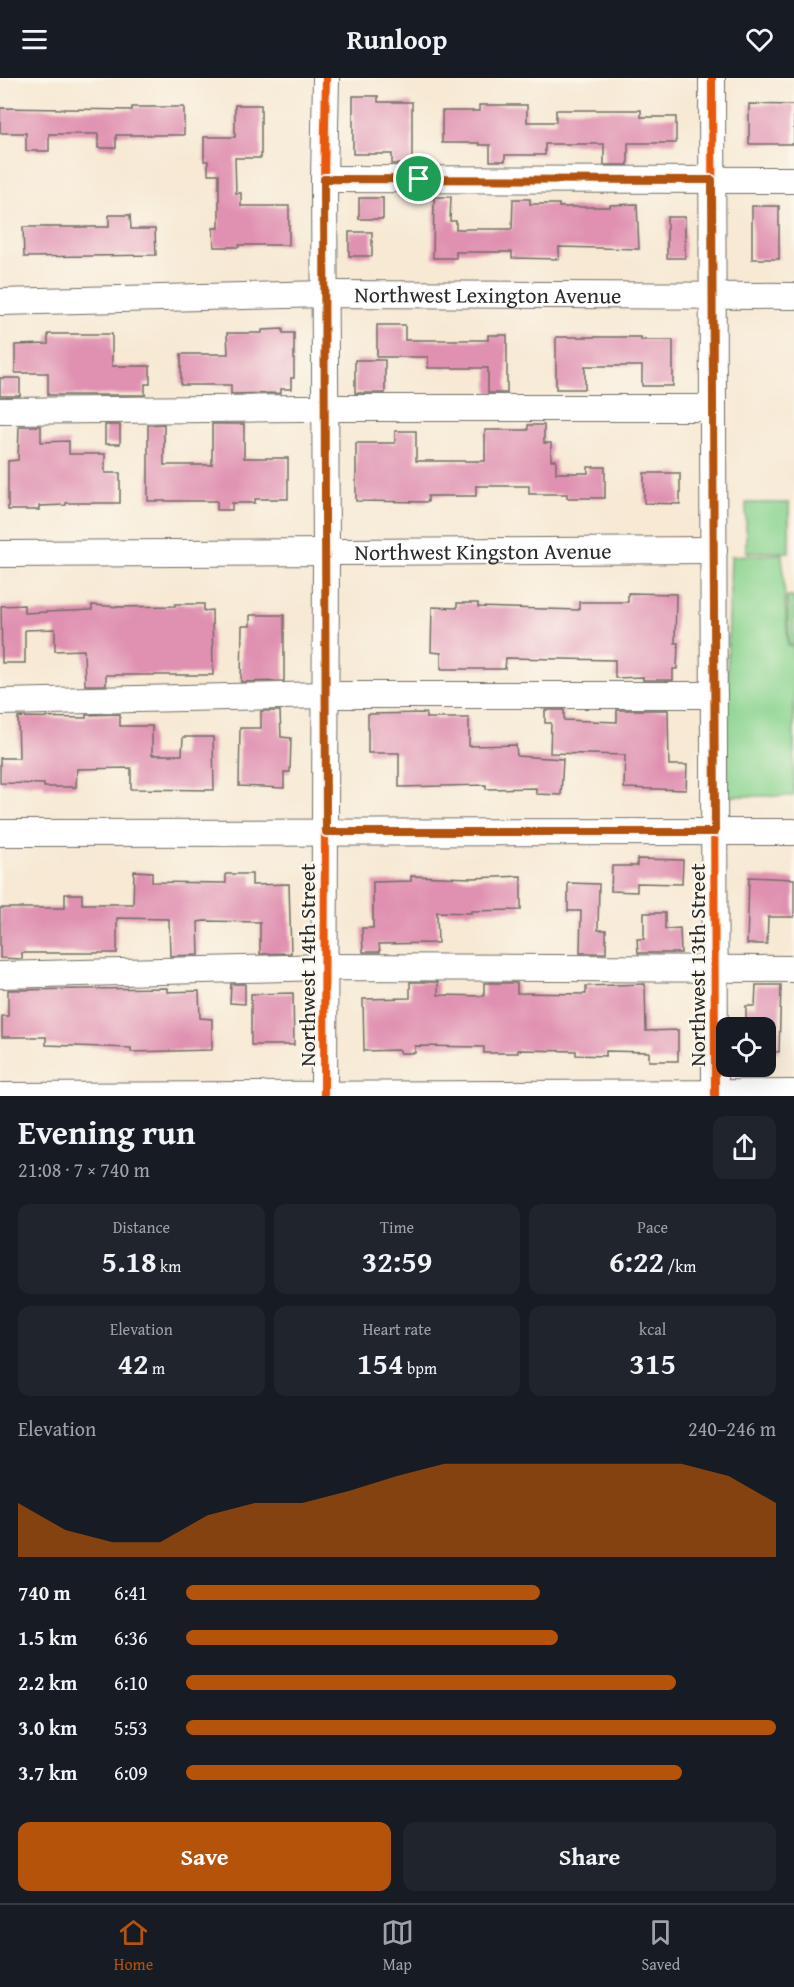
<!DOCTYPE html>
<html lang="en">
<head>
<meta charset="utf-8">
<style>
	:root { --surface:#171b24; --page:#20242c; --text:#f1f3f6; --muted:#9ea1a6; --line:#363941; --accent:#b45309 }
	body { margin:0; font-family:"Gentium Book Plus",serif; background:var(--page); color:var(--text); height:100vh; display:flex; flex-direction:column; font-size:22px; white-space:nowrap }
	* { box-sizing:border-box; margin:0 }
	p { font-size:20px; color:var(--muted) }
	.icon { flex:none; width:33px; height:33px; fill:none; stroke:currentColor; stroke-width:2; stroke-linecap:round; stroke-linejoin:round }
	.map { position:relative; height:1018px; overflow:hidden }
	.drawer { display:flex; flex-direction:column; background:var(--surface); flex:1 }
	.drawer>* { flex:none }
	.buttons { position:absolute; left:716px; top:939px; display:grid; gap:12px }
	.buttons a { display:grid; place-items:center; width:60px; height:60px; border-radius:12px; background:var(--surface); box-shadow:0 6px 24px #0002; font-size:30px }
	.pin { position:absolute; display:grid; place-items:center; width:51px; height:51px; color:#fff; margin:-26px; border:3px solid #fff; border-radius:50%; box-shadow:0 2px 6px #0007 }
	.round { display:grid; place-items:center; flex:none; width:63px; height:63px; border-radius:12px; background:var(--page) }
	.summary { display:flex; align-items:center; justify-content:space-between; height:102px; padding:0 18px }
	h1 { font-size:33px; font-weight:800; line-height:45px }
	.figures { display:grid; grid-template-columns:repeat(3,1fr); gap:9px; height:102px; padding:6px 18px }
	.figures div { display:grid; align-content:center; border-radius:12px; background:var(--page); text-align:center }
	.figures b { font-size:30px; font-weight:800 }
	.figures small { font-size:16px; font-weight:400 }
	.figures p { font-size:16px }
	.chart { height:168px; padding:12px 18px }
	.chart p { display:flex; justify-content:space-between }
	.chart svg { width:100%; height:108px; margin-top:6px; fill:var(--accent); opacity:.7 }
	.action { display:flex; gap:12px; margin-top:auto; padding:12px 18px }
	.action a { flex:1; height:69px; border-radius:12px; background:var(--accent); color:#fff; font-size:24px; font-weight:800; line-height:69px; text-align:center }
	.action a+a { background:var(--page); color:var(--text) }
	ul { padding:0 18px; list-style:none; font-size:20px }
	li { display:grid; grid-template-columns:96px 72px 1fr; align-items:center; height:45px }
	li i { height:15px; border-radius:8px; background:var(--accent) }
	header { display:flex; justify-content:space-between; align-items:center; height:78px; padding:0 18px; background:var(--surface); font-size:27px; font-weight:800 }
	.tabs { display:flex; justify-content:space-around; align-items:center; height:84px; border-top:2px solid var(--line); background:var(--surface); font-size:16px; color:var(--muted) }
	.tabs a { display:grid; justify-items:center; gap:3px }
	.tabs .active { color:var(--accent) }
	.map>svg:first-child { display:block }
	.green { fill:#8bd490; stroke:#5b805e; stroke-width:1.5 }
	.building { fill:#e091b1 }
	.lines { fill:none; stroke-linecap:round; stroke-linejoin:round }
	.minor-casing { stroke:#726e66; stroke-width:28 }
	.minor { stroke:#fff; stroke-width:26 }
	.cycleway-casing { stroke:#fbf7ec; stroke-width:11 }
	.cycleway { stroke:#e8590c; stroke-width:8 }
	.route-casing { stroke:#fff; stroke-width:12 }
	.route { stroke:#b45309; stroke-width:8 }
	.labels { text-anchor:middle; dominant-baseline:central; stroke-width:4.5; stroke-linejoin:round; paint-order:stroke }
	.street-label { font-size:22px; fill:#2b2b2b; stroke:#fbf7ec }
</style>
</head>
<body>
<header><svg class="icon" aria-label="menu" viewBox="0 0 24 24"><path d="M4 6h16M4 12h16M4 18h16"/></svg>Runloop<svg class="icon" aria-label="heart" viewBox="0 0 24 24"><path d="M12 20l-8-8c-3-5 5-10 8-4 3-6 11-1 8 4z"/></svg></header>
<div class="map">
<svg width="794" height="1018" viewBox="0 0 794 1018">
	<rect width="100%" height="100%" fill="#fbf7ec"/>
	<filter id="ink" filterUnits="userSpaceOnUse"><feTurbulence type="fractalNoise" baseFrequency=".0167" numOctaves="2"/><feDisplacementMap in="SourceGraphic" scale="12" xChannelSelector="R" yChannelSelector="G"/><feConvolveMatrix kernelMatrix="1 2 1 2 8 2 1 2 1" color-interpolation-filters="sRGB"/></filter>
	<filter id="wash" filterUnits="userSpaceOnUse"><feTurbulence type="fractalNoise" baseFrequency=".008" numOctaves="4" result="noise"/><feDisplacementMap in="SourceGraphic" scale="24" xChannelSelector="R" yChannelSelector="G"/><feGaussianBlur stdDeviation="1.35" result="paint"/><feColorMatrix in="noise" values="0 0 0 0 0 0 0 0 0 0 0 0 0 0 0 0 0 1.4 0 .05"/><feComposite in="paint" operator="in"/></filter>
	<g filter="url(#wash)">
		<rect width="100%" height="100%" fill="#f7e9d4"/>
		<path class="green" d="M 746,425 L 789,425 L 789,474 L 746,474 Z
			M 782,476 L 788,568 L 794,569 L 794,718 L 723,718 L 731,478 Z
			M 787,519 L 794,519 L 794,567 L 789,567 Z"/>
		<g id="blocks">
			<path class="building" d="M 353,18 L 378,18 L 378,24 L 412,24 L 412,86 L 392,86 L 392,76 L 353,76 Z
				M 749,26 L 794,27 L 794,66 L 749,66 Z
				M 235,27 L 261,27 L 261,80 L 235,80 L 236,115 L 241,115 L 241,128 L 289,128 L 289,167 L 239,167 L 239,169 L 214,169 L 213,150 L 219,150 L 219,96 L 208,96 L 208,83 L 204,83 L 204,59 L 235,59 Z
				M 479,27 L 527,27 L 527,44 L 556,44 L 556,32 L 641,32 L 641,39 L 676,39 L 676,65 L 628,65 L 628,87 L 604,87 L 604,66 L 545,66 L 545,77 L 505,77 L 505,83 L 490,83 L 490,67 L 479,67 L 479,65 L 442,65 L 442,33 L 479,33 Z
				M 132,29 L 184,29 L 184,57 L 116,57 L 116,70 L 98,70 L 98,56 L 49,56 L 49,73 L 26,73 L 26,55 L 0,55 L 0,30 L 132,32 Z
				M 434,119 L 451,119 L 450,143 L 456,143 L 456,151 L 512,151 L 513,121 L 530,121 L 530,126 L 559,126 L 559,129 L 610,129 L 610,127 L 637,126 L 639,171 L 559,169 L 559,181 L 512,180 L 512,174 L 456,174 L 456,180 L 433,180 Z
				M 359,120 L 383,120 L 383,141 L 359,141 Z
				M 752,128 L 779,128 L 779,181 L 752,181 Z
				M 109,137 L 130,137 L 131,151 L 155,151 L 156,177 L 24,179 L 23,149 L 109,149 Z
				M 667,139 L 685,139 L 685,180 L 667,180 Z
				M 349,154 L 372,154 L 372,178 L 349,178 Z
				M 377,247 L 405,247 L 405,262 L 488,262 L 488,257 L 507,257 L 507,315 L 488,315 L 488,290 L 428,290 L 428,279 L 377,279 Z
				M 283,251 L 283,255 L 294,255 L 294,300 L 291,300 L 291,311 L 281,311 L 281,315 L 231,316 L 231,307 L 181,307 L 181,276 L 228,276 L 227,255 L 262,255 L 262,252 Z
				M 48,256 L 112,256 L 112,288 L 150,288 L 150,306 L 145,306 L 145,317 L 48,317 L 48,295 L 15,295 L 15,267 L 48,266 Z
				M 556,259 L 641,259 L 641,262 L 673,262 L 673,308 L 642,308 L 642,288 L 585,288 L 585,311 L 556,311 Z
				M 355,282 L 385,282 L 385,315 L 355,315 Z
				M 0,300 L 20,300 L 20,318 L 0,318 Z
				M 164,346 L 164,387 L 212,387 L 212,346 L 244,346 L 244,380 L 288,380 L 288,421 L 255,421 L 255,425 L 232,425 L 232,432 L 217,432 L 217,423 L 148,423 L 148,347 Z
				M 105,347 L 120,347 L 120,366 L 105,366 Z
				M 528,347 L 544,347 L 544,365 L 551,365 L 551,382 L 556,382 L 556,395 L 588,395 L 588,389 L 605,389 L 605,420 L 567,420 L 567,416 L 529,416 L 529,408 L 476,408 L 476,418 L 428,418 L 428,424 L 356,423 L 356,365 L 395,365 L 395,353 L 416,353 L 416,383 L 485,383 L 485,352 L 528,352 Z
				M 19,348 L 41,348 L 41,364 L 69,363 L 69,376 L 105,376 L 105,395 L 120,395 L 120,425 L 66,425 L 66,427 L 39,428 L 39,432 L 8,432 L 8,383 L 18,382 Z
				M 644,395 L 680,395 L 680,426 L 644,425 Z
				M 628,515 L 676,516 L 675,565 L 678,565 L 677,591 L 673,591 L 673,602 L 643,602 L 643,599 L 615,600 L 615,582 L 506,580 L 505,591 L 441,591 L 441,575 L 431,574 L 432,529 L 457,530 L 457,525 L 478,525 L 478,529 L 579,532 L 579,524 L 628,524 Z
				M 175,526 L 204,526 L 204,533 L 212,532 L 213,597 L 106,597 L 106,607 L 85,607 L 84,572 L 55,573 L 55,551 L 25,552 L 25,585 L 2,585 L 1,528 L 24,527 L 24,535 L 92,532 L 92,527 L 120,529 L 175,528 Z
				M 250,537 L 284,537 L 284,603 L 241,604 L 242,548 L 250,548 Z
				M 545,632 L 564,632 L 564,642 L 617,644 L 617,632 L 668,632 L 669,687 L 687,687 L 686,712 L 624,710 L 625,677 L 550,675 L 551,645 L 545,645 Z
				M 261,633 L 280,633 L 281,659 L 291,660 L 290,694 L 284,694 L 284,710 L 239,708 L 240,650 L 261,650 Z
				M 426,635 L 426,640 L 469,640 L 469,668 L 516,667 L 517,678 L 563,681 L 561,717 L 536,716 L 536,710 L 486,711 L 486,707 L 399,709 L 399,675 L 368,675 L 368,636 Z
				M 120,636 L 120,648 L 152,648 L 152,677 L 182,677 L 183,659 L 213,659 L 214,712 L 131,711 L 131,690 L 77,691 L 76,709 L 44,709 L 44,706 L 0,705 L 0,680 L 19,680 L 18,639 L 86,640 L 86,637 Z
				M 637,781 L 683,782 L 682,806 L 637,805 L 637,814 L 611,813 L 612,788 L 637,788 Z
				M 134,793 L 152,794 L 152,804 L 226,805 L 226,796 L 252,796 L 252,807 L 289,806 L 291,875 L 260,876 L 260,844 L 204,843 L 198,844 L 199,877 L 170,878 L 169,841 L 117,840 L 117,875 L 22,875 L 22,881 L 0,880 L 0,830 L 65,830 L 65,816 L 82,816 L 82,826 L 133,826 Z
				M 411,798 L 472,800 L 521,798 L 521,832 L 471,833 L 471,835 L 437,834 L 438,865 L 379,866 L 380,874 L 363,874 L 362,850 L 373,850 L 373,804 L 411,803 Z
				M 749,799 L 794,801 L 794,839 L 768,839 L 767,866 L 747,866 Z
				M 568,805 L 599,806 L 598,852 L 606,852 L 606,875 L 580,875 L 581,833 L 568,833 Z
				M 644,835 L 665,835 L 665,851 L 680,850 L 681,875 L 638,875 L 637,861 L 644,861 Z
				M 410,904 L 438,904 L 438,917 L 484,918 L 484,905 L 517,905 L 517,915 L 586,916 L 586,908 L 645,906 L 646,953 L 678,952 L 678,983 L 649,983 L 649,974 L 606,973 L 606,978 L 576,977 L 576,973 L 518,972 L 518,975 L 484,975 L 484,969 L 415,968 L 415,975 L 400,975 L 400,972 L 364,973 L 363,921 L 410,920 Z
				M 231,906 L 245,906 L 245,926 L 230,925 Z
				M 756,907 L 781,907 L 779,974 L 765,973 L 765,950 L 746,950 L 746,928 L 755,928 Z
				M 167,910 L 167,914 L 199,913 L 200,940 L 212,941 L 212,972 L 131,974 L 131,970 L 46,967 L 46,959 L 2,959 L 2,938 L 8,938 L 8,912 Z
				M 293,915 L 294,967 L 251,967 L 251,916 Z"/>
		</g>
	</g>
	<g filter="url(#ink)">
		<use href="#blocks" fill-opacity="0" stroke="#726e66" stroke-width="1.5"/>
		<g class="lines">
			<defs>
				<g id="minor">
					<path d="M 712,0 L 715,1018"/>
					<path d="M 324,101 L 794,102"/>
					<path id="s1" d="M 0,224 L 324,216 L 794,218"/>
					<path d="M 0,333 L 303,330 L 713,330"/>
					<path id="s2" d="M 0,476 L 714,472"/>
					<path d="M 0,624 L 326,617 L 714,617"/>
					<path d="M 0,755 L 794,754"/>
					<path d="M 0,897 L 325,889 L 794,891"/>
					<path d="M 0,1018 L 794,1015"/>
					<path d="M 324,1018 L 326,474 L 324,101 L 326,0"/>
				</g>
			</defs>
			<use href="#minor" class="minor-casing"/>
			<use href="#minor" class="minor"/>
			<defs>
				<path id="cycleway" d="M 712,0 L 715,1018
					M 324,1018 L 326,474 L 324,101 L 326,0"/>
			</defs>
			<use href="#cycleway" class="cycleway-casing"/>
			<use href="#cycleway" class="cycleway"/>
		</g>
	</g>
	<g class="lines" filter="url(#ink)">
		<defs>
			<path id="route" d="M 324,101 L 712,102 L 715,754 L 326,754 Z"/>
		</defs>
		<use href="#route" class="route-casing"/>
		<use href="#route" class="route"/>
	</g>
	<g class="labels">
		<g class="street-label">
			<text stroke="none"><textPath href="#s1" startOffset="488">Northwest Lexington Avenue</textPath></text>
			<text stroke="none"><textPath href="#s2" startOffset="483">Northwest Kingston Avenue</textPath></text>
			<text transform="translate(307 887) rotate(-90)">Northwest 14th Street</text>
			<text transform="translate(697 887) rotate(-90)">Northwest 13th Street</text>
		</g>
	</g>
</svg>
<div class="buttons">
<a><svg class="icon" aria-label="locate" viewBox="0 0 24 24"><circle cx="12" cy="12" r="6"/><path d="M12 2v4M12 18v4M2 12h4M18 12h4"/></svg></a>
</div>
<div class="pin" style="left:419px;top:101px;background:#1e9e55"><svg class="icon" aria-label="arrive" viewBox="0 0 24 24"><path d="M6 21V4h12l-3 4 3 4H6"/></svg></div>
</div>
<section class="drawer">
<div class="summary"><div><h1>Evening run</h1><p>21:08 · 7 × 740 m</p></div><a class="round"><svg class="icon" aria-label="share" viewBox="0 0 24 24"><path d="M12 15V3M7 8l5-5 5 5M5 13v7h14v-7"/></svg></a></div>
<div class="figures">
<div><p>Distance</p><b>5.18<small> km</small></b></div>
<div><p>Time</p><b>32:59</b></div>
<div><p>Pace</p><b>6:22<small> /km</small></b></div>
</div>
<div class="figures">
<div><p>Elevation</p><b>42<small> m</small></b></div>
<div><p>Heart rate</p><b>154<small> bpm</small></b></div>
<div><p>kcal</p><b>315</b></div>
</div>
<div class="chart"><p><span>Elevation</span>240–246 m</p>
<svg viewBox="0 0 160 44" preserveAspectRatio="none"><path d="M0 44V22L10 33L20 38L30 38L40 27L50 22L60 22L70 17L80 11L90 6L100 6L110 6L120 6L130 6L140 6L150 11L160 22V44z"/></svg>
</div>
<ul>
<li><b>740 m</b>6:41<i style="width:60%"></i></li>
<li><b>1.5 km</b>6:36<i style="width:63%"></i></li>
<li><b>2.2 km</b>6:10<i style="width:83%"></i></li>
<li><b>3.0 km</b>5:53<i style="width:100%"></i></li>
<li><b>3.7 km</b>6:09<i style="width:84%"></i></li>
</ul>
<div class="action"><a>Save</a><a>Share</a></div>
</section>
<nav class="tabs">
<a class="active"><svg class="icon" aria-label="home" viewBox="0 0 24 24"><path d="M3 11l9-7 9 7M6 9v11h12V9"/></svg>Home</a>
<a><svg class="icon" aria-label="map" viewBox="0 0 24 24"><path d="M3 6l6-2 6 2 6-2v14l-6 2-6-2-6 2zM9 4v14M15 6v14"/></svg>Map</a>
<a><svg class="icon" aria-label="saved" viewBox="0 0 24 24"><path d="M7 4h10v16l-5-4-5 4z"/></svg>Saved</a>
</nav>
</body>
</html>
